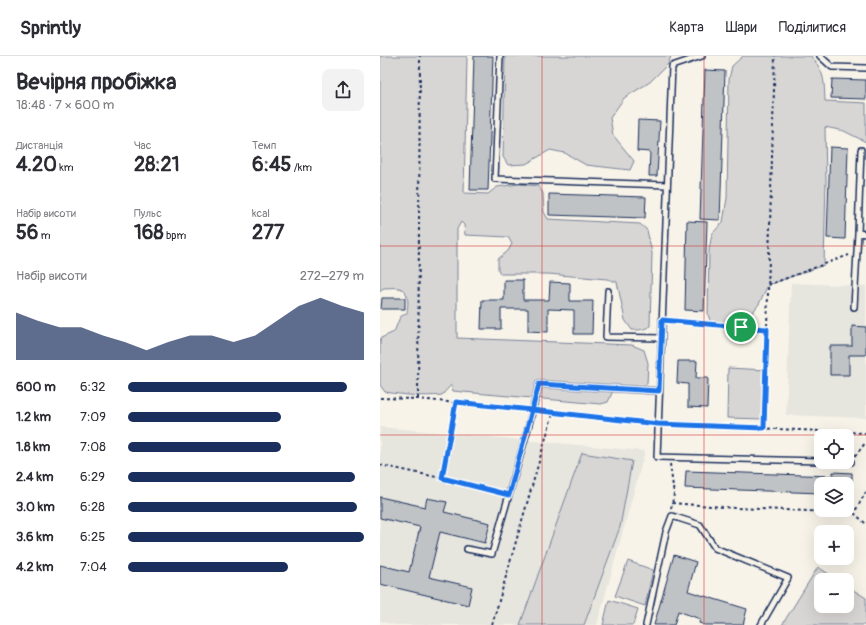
<!DOCTYPE html>
<html lang="uk">
<head>
<meta charset="utf-8">
<style>
	:root { --surface:#fff; --page:#f2f2f3; --text:#2b2b33; --muted:#7c7c81; --line:#e1e1e2; --accent:#1b2f5e }
	body { margin:0; font-family:Pangolin,sans-serif; background:var(--page); color:var(--text); height:100vh; display:flex; flex-direction:column; font-size:15px; white-space:nowrap }
	* { box-sizing:border-box; margin:0 }
	p { font-size:13px; color:var(--muted) }
	.icon { flex:none; width:22px; height:22px; fill:none; stroke:currentColor; stroke-width:2; stroke-linecap:round; stroke-linejoin:round }
	.map { position:relative; flex:1; overflow:hidden }
	.side { display:flex; flex-direction:column; background:var(--surface); width:380px }
	.side>* { flex:none }
	.controls { position:absolute; left:434px; top:373px; display:grid; gap:8px }
	.controls a { display:grid; place-items:center; width:40px; height:40px; border-radius:8px; background:var(--surface); box-shadow:0 4px 16px #0002; font-size:20px }
	.pin { position:absolute; display:grid; place-items:center; width:34px; height:34px; color:#fff; margin:-17px; border:2px solid #fff; border-radius:50%; box-shadow:0 1px 4px #0007 }
	.round { display:grid; place-items:center; flex:none; width:42px; height:42px; border-radius:8px; background:var(--page) }
	.overview { display:flex; align-items:center; justify-content:space-between; height:68px; padding:0 16px }
	h1 { font-size:22px; font-weight:800; line-height:30px }
	.stats { display:grid; grid-template-columns:repeat(3,1fr); gap:6px; height:68px; padding:4px 16px }
	.stats div { display:grid; align-content:center }
	.stats b { font-size:20px; font-weight:800 }
	.stats small { font-size:11px; font-weight:400 }
	.stats p { font-size:11px }
	.chart { height:112px; padding:8px 16px }
	.chart p { display:flex; justify-content:space-between }
	.chart svg { width:100%; height:72px; margin-top:4px; fill:var(--accent); opacity:.7 }
	ul { padding:0 16px; list-style:none; font-size:13px }
	li { display:grid; grid-template-columns:64px 48px 1fr; align-items:center; height:30px }
	li i { height:10px; border-radius:5px; background:var(--accent) }
	header { display:flex; align-items:center; gap:24px; box-sizing:border-box; height:56px; padding:0 20px; background:var(--surface); border-bottom:1px solid var(--line) }
	header strong { font-size:19px }
	nav { display:flex; gap:22px; margin-inline-start:auto; font-size:14px }
	main { display:flex; flex:1; min-height:0 }
	.map>svg:first-child { display:block }
	.built { fill:#e6e5de }
	.green { fill:#d7d6d4; stroke:#798299 }
	.building { fill:#c0c3c5; stroke:#1b2f5e }
	.lines { fill:none; stroke-linecap:round; stroke-linejoin:round }
	.lane-casing { stroke:#1b2f5e; stroke-width:8 }
	.path { stroke:#1b2f5e; stroke-width:2; stroke-dasharray:3 3; stroke-linecap:butt }
	.lane { stroke:#f7f3e8; stroke-width:5 }
	.route-casing { stroke:#fff; stroke-width:8 }
	.route { stroke:#1a73e8; stroke-width:5 }
	.grid { fill:none; stroke:#d62828; stroke-width:1; stroke-opacity:0.55 }
</style>
</head>
<body>
<header>
<strong>Sprintly</strong>
<nav><a>Карта</a><a>Шари</a><a>Поділитися</a></nav>
</header>
<main>
<section class="side">
<div class="overview"><div><h1>Вечірня пробіжка</h1><p>18:48 · 7 × 600 m</p></div><a class="round"><svg class="icon" aria-label="share" viewBox="0 0 24 24"><path d="M12 15V3M7 8l5-5 5 5M5 13v7h14v-7"/></svg></a></div>
<div class="stats">
<div><p>Дистанція</p><b>4.20<small> km</small></b></div>
<div><p>Час</p><b>28:21</b></div>
<div><p>Темп</p><b>6:45<small> /km</small></b></div>
</div>
<div class="stats">
<div><p>Набір висоти</p><b>56<small> m</small></b></div>
<div><p>Пульс</p><b>168<small> bpm</small></b></div>
<div><p>kcal</p><b>277</b></div>
</div>
<div class="chart"><p><span>Набір висоти</span>272–279 m</p>
<svg viewBox="0 0 160 44" preserveAspectRatio="none"><path d="M0 44V15L10 20L20 24L30 24L40 29L50 33L60 38L70 33L80 29L90 29L100 33L110 29L120 20L130 11L140 6L150 11L160 15V44z"/></svg>
</div>
<ul>
<li><b>600 m</b>6:32<i style="width:93%"></i></li>
<li><b>1.2 km</b>7:09<i style="width:65%"></i></li>
<li><b>1.8 km</b>7:08<i style="width:65%"></i></li>
<li><b>2.4 km</b>6:29<i style="width:96%"></i></li>
<li><b>3.0 km</b>6:28<i style="width:97%"></i></li>
<li><b>3.6 km</b>6:25<i style="width:100%"></i></li>
<li><b>4.2 km</b>7:04<i style="width:68%"></i></li>
</ul>
</section>
<div class="map">
<svg width="486" height="569" viewBox="0 0 486 569">
	<rect width="100%" height="100%" fill="#f7f3e8"/>
	<filter id="ink" filterUnits="userSpaceOnUse"><feTurbulence type="fractalNoise" baseFrequency=".025" numOctaves="2"/><feDisplacementMap in="SourceGraphic" scale="8" xChannelSelector="R" yChannelSelector="G"/><feConvolveMatrix kernelMatrix="1 2 1 2 8 2 1 2 1" color-interpolation-filters="sRGB"/></filter>
	<g filter="url(#ink)">
		<path class="built" d="M 411,227 L 486,230 L 486,362 L 406,359 Z
			M 0,371 L 265,395 L 217,569 L 14,569 L 0,565 Z"/>
		<path class="green" d="M 0,0 L 87,0 L 84,137 L 108,138 L 117,131 L 139,128 L 158,130 L 163,137 L 164,156 L 168,163 L 260,168 L 267,174 L 272,197 L 270,270 C 264,274 260,274 252,274 L 245,264 L 237,226 L 227,223 L 168,218 L 120,218 L 118,213 L 118,203 L 128,195 L 132,188 L 128,181 L 85,179 L 84,169 L 81,166 L 77,173 L 77,282 L 252,289 L 264,294 L 268,307 L 267,328 L 261,331 L 235,330 L 228,346 L 221,348 L 83,336 L 73,335 L 71,329 L 62,339 C 42,341 24,339 5,336 L 0,329 L 0,286 L 1,282 L 14,276 L 20,261 L 27,257 C 28,248 30,235 19,232 C 14,231 8,232 3,232 L 0,236 Z
			M 125,0 L 291,0 L 288,8 L 270,26 L 244,42 L 230,62 L 233,79 L 254,105 L 250,114 L 206,109 L 185,97 L 170,94 L 146,108 L 128,109 L 123,101 Z
			M 363,0 L 431,0 C 445,17 444,24 445,45 L 486,47 L 486,86 L 464,75 L 445,71 L 446,125 L 444,209 L 388,229 L 379,248 L 361,271 L 331,268 L 328,258 L 329,194 L 332,178 L 343,166 L 347,142 L 349,23 L 352,10 Z
			M 348,312 L 386,314 L 384,363 L 347,362 Z
			M 202,397 L 252,405 L 240,471 L 204,569 L 140,569 Z
			M 248,505 L 273,514 L 265,550 L 235,540 Z
			M 438,511 L 458,524 L 441,524 L 441,550 L 467,550 L 467,530 L 486,542 L 486,569 L 402,569 Z
			M 229,544 L 258,553 L 253,569 L 223,569 Z"/>
		<path class="building" d="M 94,0 L 113,0 L 108,134 L 90,134 Z
			M 325,14 L 345,15 L 340,164 L 320,163 Z
			M 452,23 L 486,24 L 486,43 L 451,42 Z
			M 258,64 L 280,65 L 277,120 L 269,120 L 270,96 L 257,95 Z
			M 450,91 L 468,92 L 465,183 L 447,182 Z
			M 169,138 L 266,141 L 265,162 L 169,159 Z
			M 307,165 L 327,166 L 324,255 L 305,254 Z
			M 124,224 L 143,224 L 143,244 L 169,244 L 170,226 L 190,227 L 190,245 L 213,245 L 212,278 L 194,278 L 194,254 L 168,253 L 168,276 L 148,275 L 148,253 L 121,253 L 121,273 L 101,273 L 102,244 L 124,244 Z
			M 2,242 L 25,242 L 25,253 L 1,253 Z
			M 472,270 L 486,271 L 486,299 L 469,299 L 469,319 L 450,319 L 450,290 L 472,290 Z
			M 298,305 L 317,305 L 316,322 L 328,322 L 327,352 L 308,351 L 308,328 L 297,327 Z
			M 306,415 L 453,420 L 453,416 L 472,417 L 472,428 L 441,428 L 441,437 L 305,432 Z
			M 0,441 L 45,451 L 47,442 L 67,446 L 64,456 L 110,467 L 105,487 L 60,476 L 49,521 L 92,531 L 88,549 L 0,528 L 0,509 L 29,516 L 40,471 L 0,462 Z
			M 294,499 L 316,506 L 308,535 L 367,553 L 363,569 L 325,569 L 319,567 L 320,563 L 298,555 L 294,569 L 274,569 Z"/>
		<g class="lines">
			<defs>
				<path id="lane" d="M 120,0 L 115,123 L 287,129
					M 322,0 L 292,10 L 277,401 L 441,405
					M 440,0 L 452,11 L 486,12
					M 478,177 L 481,94
					M 228,235 L 226,281 L 281,282
					M 474,251 L 478,177 L 486,178
					M 467,406 L 471,406
					M 87,493 L 112,498 L 148,372 L 159,328 L 279,335
					M 266,569 L 286,476 L 292,460 L 320,469 L 335,492 L 408,522 L 381,569"/>
			</defs>
			<use href="#lane" class="lane-casing"/>
			<path class="path" d="M 388,229 L 469,199
				M 289,264 L 387,273
				M 0,342 L 38,343 L 146,354
				M 38,343 L 40,0
				M 76,347 L 61,422 L 122,437
				M 161,355 L 272,367
				M 286,368 L 486,377
				M 384,372 L 395,0
				M 475,400 L 486,386
				M 290,408 L 294,438 L 291,453
				M 0,409 L 61,422
				M 292,447 L 356,452 L 474,457 L 486,436
				M 474,457 L 486,468
				M 112,569 L 173,357"/>
			<use href="#lane" class="lane"/>
		</g>
	</g>
	<g class="lines" filter="url(#ink)">
		<defs>
			<path id="route" d="M 361,271 L 282,264 L 279,335 L 159,328 L 152,354 L 76,346 L 62,422 L 129,439 L 152,354 L 278,368 L 384,372 L 387,273 L 361,271"/>
		</defs>
		<use href="#route" class="route-casing"/>
		<use href="#route" class="route"/>
	</g>
	<path class="grid" d="M 162,0 L 162,569M 324,0 L 324,569M 0,190 L 486,190M 0,379 L 486,379"/>
</svg>
<div class="controls">
<a><svg class="icon" aria-label="locate" viewBox="0 0 24 24"><circle cx="12" cy="12" r="6"/><path d="M12 2v4M12 18v4M2 12h4M18 12h4"/></svg></a>
<a><svg class="icon" aria-label="layers" viewBox="0 0 24 24"><path d="M12 4l9 5-9 5-9-5zM3 14l9 5 9-5"/></svg></a>
<a>+</a>
<a>−</a>
</div>
<div class="pin" style="left:361px;top:271px;background:#1e9e55"><svg class="icon" aria-label="arrive" viewBox="0 0 24 24"><path d="M6 21V4h12l-3 4 3 4H6"/></svg></div>
</div>
</main>
</body>
</html>
